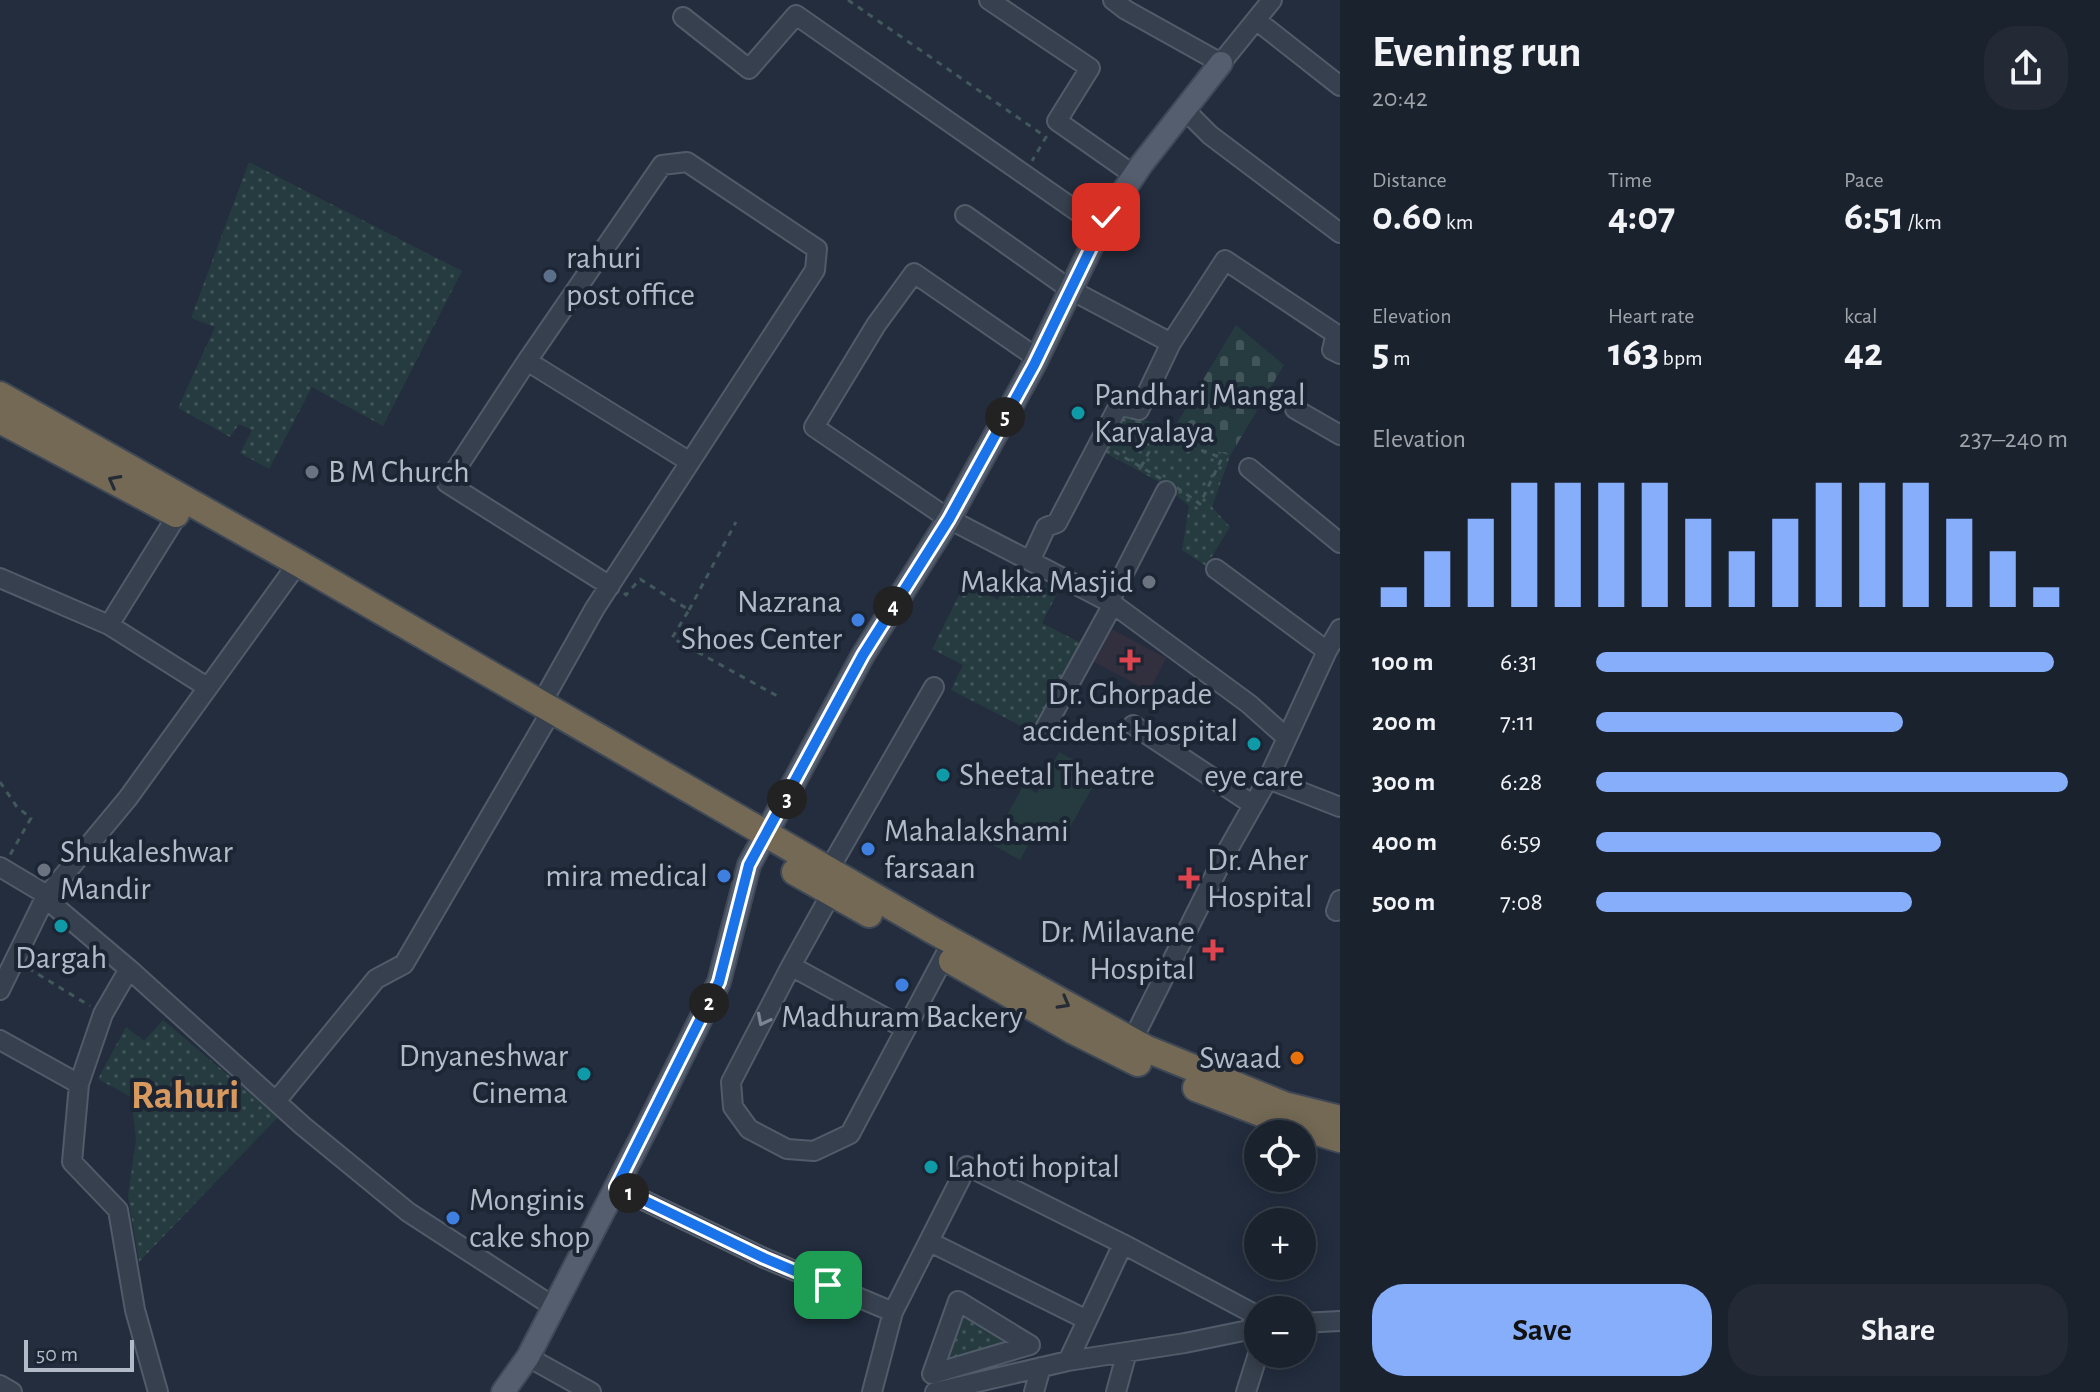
<!DOCTYPE html>
<html lang="en">
<head>
<meta charset="utf-8">
<style>
	:root { --surface:#1a222e; --page:#232a36; --text:#f1f3f6; --muted:#9fa4aa; --line:#383f4a; --accent:#86aefb }
	body { margin:0; font-family:"Alegreya Sans",sans-serif; background:var(--page); color:var(--text); height:100vh; display:flex; flex-direction:column; font-size:30px; white-space:nowrap }
	* { box-sizing:border-box; margin:0 }
	p { font-size:26px; color:var(--muted) }
	.icon { flex:none; width:44px; height:44px; fill:none; stroke:currentColor; stroke-width:2; stroke-linecap:round; stroke-linejoin:round }
	.map { position:relative; flex:1; overflow:hidden }
	.side { display:flex; flex-direction:column; background:var(--surface); width:760px }
	.side>* { flex:none }
	.fabs { position:absolute; left:1244px; top:1120px; display:grid; gap:16px }
	.fabs a { display:grid; place-items:center; width:72px; height:72px; border-radius:50%; background:var(--surface); box-shadow:0 4px 20px #0003,0 0 0 2px var(--line); font-size:40px }
	.scale { position:absolute; left:24px; bottom:20px; width:110px; box-sizing:border-box; padding-left:8px; border:4px solid #b3bbc9; border-top:0; font-size:22px; line-height:28px; white-space:nowrap; color:#b3bbc9; -webkit-text-stroke:6px #1c2533; paint-order:stroke }
	.pin { position:absolute; display:grid; place-items:center; width:68px; height:68px; color:#fff; margin:-34px; border-radius:16px; box-shadow:0 4px 12px #0006 }
	.km { position:absolute; width:40px; height:40px; margin:-20px; border-radius:50%; background:#222; color:#fff; font-size:22px; line-height:40px; text-align:center }
	.round { display:grid; place-items:center; flex:none; width:84px; height:84px; border-radius:32px; background:var(--page) }
	.head { display:flex; align-items:center; justify-content:space-between; height:136px; padding:0 32px }
	h1 { font-size:44px; font-weight:700; line-height:60px }
	.figures { display:grid; grid-template-columns:repeat(3,1fr); gap:12px; height:136px; padding:8px 32px }
	.figures div { display:grid; align-content:center }
	.figures b { font-size:40px; font-weight:700 }
	.figures small { font-size:22px; font-weight:400 }
	.figures p { font-size:22px }
	.chart { height:224px; padding:16px 32px }
	.chart p { display:flex; justify-content:space-between }
	.chart svg { width:100%; height:144px; margin-top:8px; stroke:var(--accent); stroke-width:6 }
	.button { display:flex; gap:16px; margin-top:auto; padding:16px 32px }
	.button a { flex:1; height:92px; border-radius:32px; background:var(--accent); color:#111; font-size:32px; font-weight:700; line-height:92px; text-align:center }
	.button a+a { background:var(--page); color:var(--text) }
	ul { padding:0 32px; list-style:none; font-size:26px }
	li { display:grid; grid-template-columns:128px 96px 1fr; align-items:center; height:60px }
	li i { height:20px; border-radius:10px; background:var(--accent) }
	main { display:flex; flex:1; min-height:0 }
	.map>svg:first-child { display:block }
	.medical { fill:#322f3f }
	.cemetery { fill:url(#cemetery-stones) }
	.park { fill:url(#park-dots) }
	.garden { fill:#253b3f }
	.lines { fill:none; stroke-linecap:round; stroke-linejoin:round }
	.minor-casing { stroke:#525b69; stroke-width:22 }
	.major-casing { stroke:#404957; stroke-width:26 }
	.highway-casing { stroke:#3f4856; stroke-width:30 }
	.path { stroke:#43585c; stroke-width:3; stroke-dasharray:6 6; stroke-linecap:butt }
	.minor { stroke:#37404e; stroke-width:18 }
	.major { stroke:#555e6e; stroke-width:22 }
	.highway { stroke:#746954; stroke-width:26 }
	.oneway { stroke:#252c36 }
	.oneway2 { stroke:#7b8492 }
	.route-casing { stroke:#fff; stroke-width:16 }
	.route { stroke:#1a73e8; stroke-width:10 }
	.service-dot { fill:#5c6f8a; stroke:#1c2533; stroke-width:3 }
	.culture-dot { fill:#0f9aa8; stroke:#1c2533; stroke-width:3 }
	.worship-dot { fill:#6b7280; stroke:#1c2533; stroke-width:3 }
	.shop-dot { fill:#3f7fe0; stroke:#1c2533; stroke-width:3 }
	.health-dot { fill:#e0444e; stroke:#1c2533; stroke-width:3 }
	.food-dot { fill:#e8710a; stroke:#1c2533; stroke-width:3 }
	.labels { text-anchor:middle; dominant-baseline:central; stroke-width:8; stroke-linejoin:round; paint-order:stroke }
	.poi-label { font-size:32px; fill:#b3bbc9; stroke:#1c2533; text-anchor:start }
	.district-label { font-size:40px; font-weight:bold; fill:#d8995f; stroke:#1c2533 }
</style>
</head>
<body>
<main>
<div class="map">
<svg width="1340" height="1392" viewBox="0 0 1340 1392">
	<defs>
		<pattern id="cemetery-stones" width="16" height="16" patternUnits="userSpaceOnUse" patternTransform="scale(2)"><rect width="16" height="16" fill="#253b3f"/><path d="M2 7V4a2 2 0 0 1 4 0v3zM10 15v-3a2 2 0 0 1 4 0v3z" fill="#425559"/></pattern>
		<pattern id="park-dots" width="8" height="8" patternUnits="userSpaceOnUse" patternTransform="scale(2)"><rect width="8" height="8" fill="#253b3f"/><path d="M2 2h.1M6 6h.1" fill="none" stroke="#425559" stroke-width="1.8" stroke-linecap="round"/></pattern>
	</defs>
	<rect width="100%" height="100%" fill="#232d3e"/>
	<path class="medical" d="M 1112,629 L 1166,658 L 1149,691 L 1094,662 Z"/>
	<path class="cemetery" d="M 1236,325 L 1284,365 L 1230,456 L 1171,433 Z"/>
	<path class="park" d="M 249,162 L 462,271 L 383,426 L 312,387 L 269,469 L 240,453 L 252,430 L 239,424 L 230,437 L 178,408 L 215,327 L 191,318 Z
		M 1122,408 L 1171,433 L 1230,456 L 1212,507 L 1230,527 L 1206,566 L 1182,550 L 1189,506 L 1163,484 L 1100,450 Z
		M 1014,570 L 1058,592 L 1042,623 L 1081,643 L 1033,732 L 951,690 L 963,665 L 932,649 L 965,583 L 998,600 Z
		M 163,1020 L 278,1117 L 139,1262 L 128,1196 L 136,1140 L 131,1097 L 98,1079 L 126,1027 L 144,1041 Z
		M 955,1290 L 1043,1348 L 921,1381 Z"/>
	<path class="garden" d="M 1059,752 L 1100,774 L 1065,836 L 1040,823 L 1020,860 L 991,844 L 1023,786 L 1037,793 Z"/>
	<g class="lines">
		<defs>
			<path id="minor" d="M 989,0 L 1090,68 L 1057,121 L 1134,175
				M 1113,0 L 1126,10 L 1221,63 L 1272,0
				M 683,17 L 749,69 L 796,15 L 1101,228
				M 1256,20 L 1340,86
				M 1185,110 L 1210,135 L 1340,233
				M 965,215 L 1071,290 L 1171,343
				M 1037,358 L 914,273 L 876,325 L 814,427 L 949,519 L 1113,604 L 1249,704 L 1287,738
				M 527,361 L 662,165 L 687,162 L 817,249 L 815,270 L 595,608 L 541,704
				M 1295,409 L 1340,435
				M 1249,468 L 1340,543
				M 178,514 L 109,625 L 207,687
				M 1031,559 L 1046,527 L 1057,523 L 1119,405 L 1139,410 L 1171,343 L 1225,260 L 1336,334 L 1332,350 L 1340,354
				M 1216,569 L 1327,651
				M 0,578 L 109,625
				M 610,586 L 447,483 L 527,361 L 690,462
				M 1109,602 L 1166,491
				M 1133,725 L 1252,804
				M 1043,732 L 1113,604
				M 1268,779 L 1340,807
				M 0,867 L 47,895
				M 823,880 L 934,687
				M 837,883 L 791,966 L 731,1082 L 733,1107 L 749,1129 L 787,1149 L 814,1151 L 850,1134 L 951,944
				M 45,898 L 128,798 L 298,563
				M 1336,911 L 1340,900
				M 791,966 L 906,1029
				M 129,969 L 303,1126 L 408,1212 L 554,1307
				M 0,990 L 45,898 L 129,969 L 103,1014 L 79,1084 L 72,1162 L 118,1210 L 135,1310 L 158,1392
				M 0,1040 L 79,1084
				M 1127,1051 L 1226,853 L 1268,779 L 1327,651 L 1340,629
				M 277,1100 L 376,979 L 404,964 L 552,710
				M 616,1187 L 764,1258 L 893,1312
				M 930,1242 L 1087,1320
				M 958,1301 L 1030,1345 L 932,1374 Z
				M 1302,1323 L 1340,1321
				M 528,1357 L 591,1392
				M 1068,1361 L 1123,1244
				M 0,1385 L 12,1392
				M 872,1392 L 893,1312 L 967,1166 L 1123,1244 L 1258,1316
				M 935,1392 L 1068,1361 L 1185,1343 L 1258,1328
				M 1034,1392 L 1041,1367
				M 1116,1392 L 1127,1352
				M 1246,1392 L 1258,1354"/>
			<path id="major" d="M 503,1392 L 528,1357 L 648,1125 L 719,982 L 749,865 L 863,655 L 949,519 L 1034,365 L 1106,217 L 1141,165 L 1221,63"/>
			<path id="highway" d="M 0,395 L 298,563 L 932,930 L 1147,1049 L 1284,1105 L 1340,1119
				M 0,420 L 176,514
				M 795,872 L 869,914
				M 952,961 L 1072,1030 L 1138,1063
				M 1196,1088 L 1284,1122 L 1340,1139"/>
		</defs>
		<use href="#minor" class="minor-casing"/>
		<use href="#major" class="major-casing"/>
		<use href="#highway" class="highway-casing"/>
		<path class="path" d="M 848,0 L 1046,137 L 1032,161
			M 1125,415 L 1169,438 L 1222,458 L 1200,504 L 1179,489 L 1108,448 Z
			M 1141,467 L 1159,433
			M 624,593 L 626,595 L 640,579 L 689,610 L 672,638 L 779,697
			M 689,610 L 736,522
			M 0,782 L 17,807 L 31,818 L 10,855
			M 28,968 L 90,1006"/>
		<use href="#minor" class="minor"/>
		<use href="#major" class="major"/>
		<use href="#highway" class="highway"/>
	</g>
	<defs><path id="oneway-chevron" d="M-2-3.5L2.5 0L-2 3.5" fill="none" stroke-width="1.6" stroke-linecap="round" stroke-linejoin="round" transform="scale(2)"/></defs>
	<g class="oneway">
		<use href="#oneway-chevron" transform="translate(114 481) rotate(-152)"/>
		<use href="#oneway-chevron" transform="translate(1064 1003) rotate(29)"/>
	</g>
	<use class="oneway2" href="#oneway-chevron" transform="translate(763 1020) rotate(117)"/>
	<g class="lines">
		<defs>
			<path id="route" d="M 828,1285 L 764,1258 L 616,1187 L 719,982 L 749,865 L 863,655 L 949,519 L 1034,365 L 1106,217"/>
		</defs>
		<use href="#route" class="route-casing"/>
		<use href="#route" class="route"/>
	</g>
	<circle class="service-dot" cx="550" cy="276" r="8"/>
	<g class="culture-dot">
		<circle cx="1078" cy="413" r="8"/>
		<circle cx="1254" cy="744" r="8"/>
		<circle cx="943" cy="775" r="8"/>
		<circle cx="61" cy="926" r="8"/>
		<circle cx="584" cy="1074" r="8"/>
		<circle cx="931" cy="1167" r="8"/>
	</g>
	<g class="worship-dot">
		<circle cx="312" cy="472" r="8"/>
		<circle cx="1149" cy="582" r="8"/>
		<circle cx="44" cy="870" r="8"/>
	</g>
	<g class="shop-dot">
		<circle cx="858" cy="620" r="8"/>
		<circle cx="868" cy="849" r="8"/>
		<circle cx="724" cy="876" r="8"/>
		<circle cx="902" cy="985" r="8"/>
		<circle cx="453" cy="1218" r="8"/>
	</g>
	<g class="health-dot">
		<path d="M1126 648h8v8h8v8h-8v8h-8v-8h-8v-8h8z"/>
		<path d="M1185 866h8v8h8v8h-8v8h-8v-8h-8v-8h8z"/>
		<path d="M1209 938h8v8h8v8h-8v8h-8v-8h-8v-8h8z"/>
	</g>
	<circle class="food-dot" cx="1297" cy="1058" r="8"/>
	<g class="labels">
		<g class="poi-label">
			<text x="566" y="258">rahuri<tspan x="566" dy="37">post office</tspan></text>
			<text x="1094" y="395">Pandhari Mangal<tspan x="1094" dy="37">Karyalaya</tspan></text>
			<text x="328" y="472">B M Church</text>
			<text x="1133" y="582" text-anchor="end">Makka Masjid</text>
			<text x="842" y="602" text-anchor="end">Nazrana<tspan x="842" dy="37">Shoes Center</tspan></text>
			<text x="1130" y="694" text-anchor="middle">Dr. Ghorpade<tspan x="1130" dy="37">accident Hospital</tspan></text>
			<text x="959" y="775">Sheetal Theatre</text>
			<text x="1254" y="776" text-anchor="middle">eye care</text>
			<text x="884" y="831">Mahalakshami<tspan x="884" dy="37">farsaan</tspan></text>
			<text x="60" y="852">Shukaleshwar<tspan x="60" dy="37">Mandir</tspan></text>
			<text x="1207" y="860">Dr. Aher<tspan x="1207" dy="37">Hospital</tspan></text>
			<text x="708" y="876" text-anchor="end">mira medical</text>
			<text x="1195" y="932" text-anchor="end">Dr. Milavane<tspan x="1195" dy="37">Hospital</tspan></text>
			<text x="61" y="958" text-anchor="middle">Dargah</text>
			<text x="902" y="1017" text-anchor="middle">Madhuram Backery</text>
			<text x="568" y="1056" text-anchor="end">Dnyaneshwar<tspan x="568" dy="37">Cinema</tspan></text>
			<text x="1281" y="1058" text-anchor="end">Swaad</text>
			<text x="947" y="1167">Lahoti hopital</text>
			<text x="469" y="1200">Monginis<tspan x="469" dy="37">cake shop</tspan></text>
		</g>
		<g class="district-label">
			<text x="185" y="1096">Rahuri</text>
		</g>
	</g>
</svg>
<div class="fabs">
<a><svg class="icon" aria-label="locate" viewBox="0 0 24 24"><circle cx="12" cy="12" r="6"/><path d="M12 2v4M12 18v4M2 12h4M18 12h4"/></svg></a>
<a>+</a>
<a>−</a>
</div>
<div class="scale">50 m</div>
<div class="pin" style="left:828px;top:1285px;background:#1e9e55"><svg class="icon" aria-label="arrive" viewBox="0 0 24 24"><path d="M6 21V4h12l-3 4 3 4H6"/></svg></div>
<div class="pin" style="left:1106px;top:217px;background:#d93025"><svg class="icon" aria-label="check" viewBox="0 0 24 24"><path d="M5 12l5 5 9-10"/></svg></div>
<b class="km" style="left:629px;top:1193px">1</b>
<b class="km" style="left:709px;top:1003px">2</b>
<b class="km" style="left:787px;top:799px">3</b>
<b class="km" style="left:893px;top:606px">4</b>
<b class="km" style="left:1005px;top:417px">5</b>
</div>
<section class="side">
<div class="head"><div><h1>Evening run</h1><p>20:42</p></div><a class="round"><svg class="icon" aria-label="share" viewBox="0 0 24 24"><path d="M12 15V3M7 8l5-5 5 5M5 13v7h14v-7"/></svg></a></div>
<div class="figures">
<div><p>Distance</p><b>0.60<small> km</small></b></div>
<div><p>Time</p><b>4:07</b></div>
<div><p>Pace</p><b>6:51<small> /km</small></b></div>
</div>
<div class="figures">
<div><p>Elevation</p><b>5<small> m</small></b></div>
<div><p>Heart rate</p><b>163<small> bpm</small></b></div>
<div><p>kcal</p><b>42</b></div>
</div>
<div class="chart"><p><span>Elevation</span>237–240 m</p>
<svg viewBox="0 0 160 44" preserveAspectRatio="none"><path d="M5 44V38M15 44V27M25 44V17M35 44V6M45 44V6M55 44V6M65 44V6M75 44V17M85 44V27M95 44V17M105 44V6M115 44V6M125 44V6M135 44V17M145 44V27M155 44V38"/></svg>
</div>
<ul>
<li><b>100 m</b>6:31<i style="width:97%"></i></li>
<li><b>200 m</b>7:11<i style="width:65%"></i></li>
<li><b>300 m</b>6:28<i style="width:100%"></i></li>
<li><b>400 m</b>6:59<i style="width:73%"></i></li>
<li><b>500 m</b>7:08<i style="width:67%"></i></li>
</ul>
<div class="button"><a>Save</a><a>Share</a></div>
</section>
</main>
</body>
</html>
